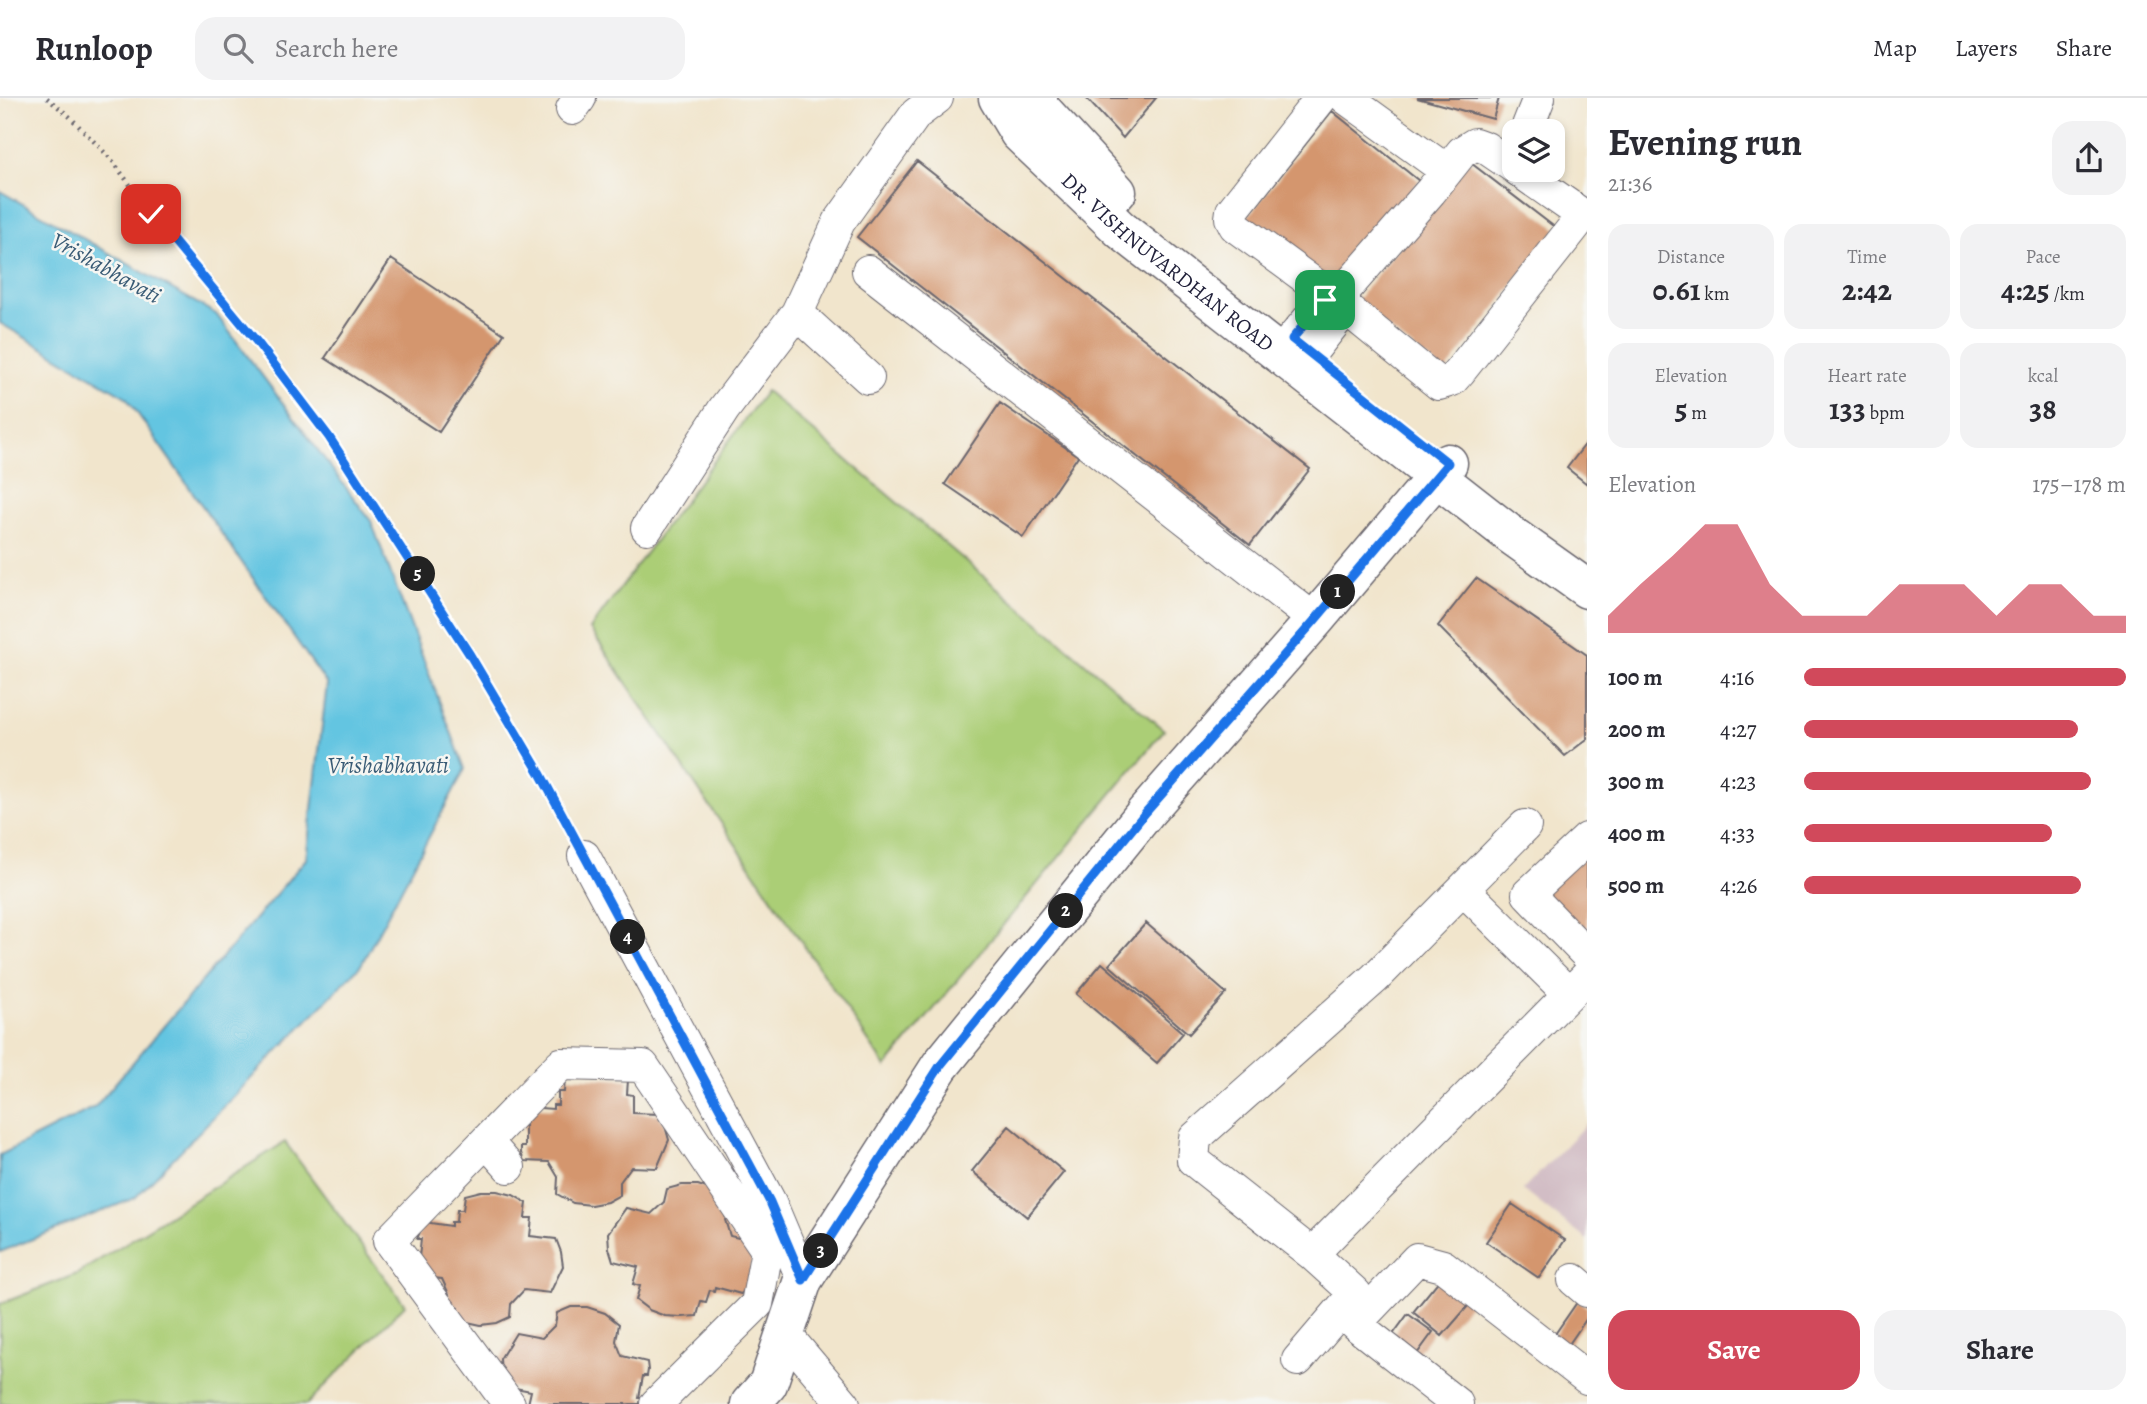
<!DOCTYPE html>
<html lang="en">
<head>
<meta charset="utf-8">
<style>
	:root { --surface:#fff; --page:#f2f2f3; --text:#2b2b33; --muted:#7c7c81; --line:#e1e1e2; --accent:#d1495b }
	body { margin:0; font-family:Alegreya,serif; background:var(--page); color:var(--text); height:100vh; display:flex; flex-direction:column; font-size:26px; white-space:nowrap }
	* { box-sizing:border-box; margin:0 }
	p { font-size:23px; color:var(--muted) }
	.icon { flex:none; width:38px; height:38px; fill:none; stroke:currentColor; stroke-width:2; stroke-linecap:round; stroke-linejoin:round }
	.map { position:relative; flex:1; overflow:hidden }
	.panel { display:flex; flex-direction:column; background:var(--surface); width:560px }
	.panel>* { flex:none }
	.fabs { position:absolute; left:1502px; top:21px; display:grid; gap:14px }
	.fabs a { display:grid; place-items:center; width:63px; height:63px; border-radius:14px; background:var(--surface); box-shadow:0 4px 10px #0003; font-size:35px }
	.pin { position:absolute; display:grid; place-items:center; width:60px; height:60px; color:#fff; margin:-30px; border-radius:14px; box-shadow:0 4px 10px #0006 }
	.km { position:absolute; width:35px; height:35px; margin:-18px; border-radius:50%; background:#222; color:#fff; font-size:19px; line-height:35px; text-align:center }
	.round { display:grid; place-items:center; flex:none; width:74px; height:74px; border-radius:21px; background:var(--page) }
	.head { display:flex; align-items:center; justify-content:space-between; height:119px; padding:0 21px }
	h1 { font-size:38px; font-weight:600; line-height:52px }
	.figures { display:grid; grid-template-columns:repeat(3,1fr); gap:10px; height:119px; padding:7px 21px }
	.figures div { display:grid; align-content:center; border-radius:18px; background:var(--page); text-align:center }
	.figures b { font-size:30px; font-weight:600 }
	.figures small { font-size:19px; font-weight:400 }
	.figures p { font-size:19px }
	.chart { height:196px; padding:14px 21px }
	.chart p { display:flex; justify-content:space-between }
	.chart svg { width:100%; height:126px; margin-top:7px; fill:var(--accent); opacity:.7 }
	.cta { display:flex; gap:14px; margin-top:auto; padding:14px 21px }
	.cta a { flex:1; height:80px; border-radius:21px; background:var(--accent); color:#fff; font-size:28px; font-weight:600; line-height:80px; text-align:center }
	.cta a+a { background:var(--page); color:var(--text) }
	ul { padding:0 21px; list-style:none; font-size:23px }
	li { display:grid; grid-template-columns:112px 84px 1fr; align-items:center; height:52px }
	li i { height:18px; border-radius:9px; background:var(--accent) }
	header { display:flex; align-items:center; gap:42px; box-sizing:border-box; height:98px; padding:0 35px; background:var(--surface); border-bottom:2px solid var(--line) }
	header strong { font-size:33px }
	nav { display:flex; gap:38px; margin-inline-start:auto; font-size:24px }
	.search { width:490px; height:63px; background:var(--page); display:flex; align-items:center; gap:18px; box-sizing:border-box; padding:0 24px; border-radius:21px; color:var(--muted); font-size:26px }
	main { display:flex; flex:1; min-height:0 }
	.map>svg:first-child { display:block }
	.industrial { fill:#d2bdc5 }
	.green { fill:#abce76; stroke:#667858; stroke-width:2 }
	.water { fill:#63c5e1; stroke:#42748e; stroke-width:2 }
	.building { fill:#d4966e }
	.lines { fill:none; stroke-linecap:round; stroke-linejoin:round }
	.minor-casing { stroke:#6a666e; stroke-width:34 }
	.major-casing { stroke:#6a666e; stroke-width:41 }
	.path { stroke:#6a666e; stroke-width:4.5; stroke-dasharray:2 5; stroke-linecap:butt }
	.minor { stroke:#fff; stroke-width:32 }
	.major { stroke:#fff; stroke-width:38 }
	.route-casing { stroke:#fff; stroke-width:14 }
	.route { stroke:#1a73e8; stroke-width:9 }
	.labels { text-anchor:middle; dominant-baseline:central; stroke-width:5; stroke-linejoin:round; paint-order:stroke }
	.street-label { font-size:21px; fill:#22223b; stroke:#f6f6f2 }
	.water-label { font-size:23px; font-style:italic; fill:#395b75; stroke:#f6f6f2 }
</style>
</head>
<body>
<header>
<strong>Runloop</strong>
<div class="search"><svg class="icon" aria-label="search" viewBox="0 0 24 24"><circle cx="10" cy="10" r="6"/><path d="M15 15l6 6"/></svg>Search here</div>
<nav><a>Map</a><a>Layers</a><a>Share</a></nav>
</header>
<main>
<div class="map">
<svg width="1587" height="1306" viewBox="0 0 1587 1306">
	<rect width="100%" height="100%" fill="#f6f6f2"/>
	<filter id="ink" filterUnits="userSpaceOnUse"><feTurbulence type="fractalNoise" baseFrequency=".0143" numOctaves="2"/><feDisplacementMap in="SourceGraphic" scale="14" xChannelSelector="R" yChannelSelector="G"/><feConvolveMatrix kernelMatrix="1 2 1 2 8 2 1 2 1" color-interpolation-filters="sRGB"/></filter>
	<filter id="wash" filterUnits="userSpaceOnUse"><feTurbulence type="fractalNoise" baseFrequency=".00686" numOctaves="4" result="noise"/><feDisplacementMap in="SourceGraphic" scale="28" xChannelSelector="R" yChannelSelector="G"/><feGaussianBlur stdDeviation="1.57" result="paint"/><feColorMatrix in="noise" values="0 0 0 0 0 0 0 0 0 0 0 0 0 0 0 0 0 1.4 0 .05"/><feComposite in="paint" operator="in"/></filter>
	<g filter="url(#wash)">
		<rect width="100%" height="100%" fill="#f1e5cc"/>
		<path class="industrial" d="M 1587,1025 L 1587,1142 L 1523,1092 Z"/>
		<path class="green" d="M 766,293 L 1164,632 L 886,969 L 590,531 Z
			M 285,1044 L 405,1207 L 307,1306 L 0,1306 L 0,1206 L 77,1176 Z"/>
		<path class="water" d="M 0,93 L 216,216 L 371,423 L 465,671 L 361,867 L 135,1100 L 0,1154 L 0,1057 L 95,1009 L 306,761 L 327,586 L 126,299 L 0,225 Z"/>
		<g id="blocks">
			<path class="building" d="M 1086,0 L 1156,0 L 1123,40 Z
				M 1417,0 L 1499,0 L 1493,21 Z
				M 1332,13 L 1419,83 L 1333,190 L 1246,121 Z
				M 1467,62 L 1557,131 L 1445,274 L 1355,205 Z
				M 917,63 L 1310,371 L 1250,447 L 857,139 Z
				M 391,161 L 504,236 L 439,334 L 325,260 Z
				M 1000,305 L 1078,358 L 1023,439 L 945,386 Z
				M 1587,344 L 1587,386 L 1567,370 Z
				M 1476,480 L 1587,557 L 1587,641 L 1565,658 L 1438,528 Z
				M 1587,744 L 1587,848 L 1535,796 Z
				M 1146,825 L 1226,895 L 1189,936 L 1109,867 Z
				M 1102,865 L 1183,935 L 1157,965 L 1076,896 Z
				M 565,979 L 628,982 L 627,996 L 633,997 L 633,1015 L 659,1016 L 665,1028 L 669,1042 L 657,1070 L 631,1069 L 620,1084 L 620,1097 L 607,1104 L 591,1107 L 573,1105 L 557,1096 L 558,1079 L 549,1064 L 524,1063 L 521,1055 L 521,1049 L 525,1049 L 525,1026 L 521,1026 L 526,1009 L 553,1011 L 553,1007 L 558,1007 L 558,994 L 564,994 Z
				M 1009,1028 L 1064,1074 L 1027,1119 L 972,1073 Z
				M 682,1087 L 698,1087 L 715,1093 L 729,1105 L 725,1122 L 730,1138 L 755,1144 L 748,1187 L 741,1196 L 715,1189 L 714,1193 L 710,1192 L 706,1204 L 701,1203 L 697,1218 L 681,1219 L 665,1218 L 649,1212 L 636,1202 L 640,1188 L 633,1186 L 638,1169 L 613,1163 L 609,1150 L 608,1135 L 626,1110 L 651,1116 L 664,1104 L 667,1091 Z
				M 481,1093 L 497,1093 L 513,1097 L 527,1105 L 525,1120 L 532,1120 L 530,1138 L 556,1141 L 561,1154 L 563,1168 L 550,1195 L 524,1192 L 511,1206 L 510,1219 L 497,1225 L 481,1227 L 463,1223 L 448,1213 L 449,1196 L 442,1181 L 417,1178 L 421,1141 L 417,1141 L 424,1124 L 451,1128 L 451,1124 L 456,1124 L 457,1112 L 463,1112 L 465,1097 Z
				M 1512,1106 L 1565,1142 L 1539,1180 L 1486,1144 Z
				M 1445,1175 L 1475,1200 L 1442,1238 L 1413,1214 Z
				M 1578,1203 L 1587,1209 L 1587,1220 L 1567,1249 L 1553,1239 Z
				M 571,1209 L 587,1209 L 605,1215 L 619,1226 L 616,1243 L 622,1258 L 647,1264 L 648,1272 L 647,1278 L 643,1278 L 639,1300 L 643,1300 L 642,1306 L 528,1306 L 531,1293 L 505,1288 L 501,1275 L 500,1261 L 516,1235 L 542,1240 L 555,1227 L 557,1215 Z
				M 1408,1216 L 1433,1234 L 1411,1264 L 1386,1246 Z"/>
		</g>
	</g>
	<g filter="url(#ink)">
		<use href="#blocks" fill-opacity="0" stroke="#6a666e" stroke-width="2"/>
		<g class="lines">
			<defs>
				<path id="minor" d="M 1321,0 L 1232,113 L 1231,120 L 1235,128 L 1336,202 L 1439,286 L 1452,282 L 1460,273 L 1577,125 L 1578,114 L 1518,72
					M 1346,0 L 1447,73
					M 572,11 L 580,0
					M 1526,33 L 1539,0
					M 868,173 L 1315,522
					M 1336,202 L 1431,93 L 1462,54 L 1475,46 L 1486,50 L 1514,69
					M 797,215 L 868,280
					M 1292,241 L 1329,197
					M 1310,256 L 1346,210
					M 647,430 L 724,311 L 797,215 L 839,124 L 916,16 L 937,0
					M 1587,741 L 1528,796 L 1587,857
					M 584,758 L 770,1104 L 803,1182
					M 1463,791 L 1569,896
					M 486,1043 L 509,1069
					M 1312,1156 L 1587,878
					M 1574,1182 L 1587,1193
					M 785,1236 L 844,1306
					M 1298,1262 L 1355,1195 L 1312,1156 L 1193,1062 L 1195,1040 L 1375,880 L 1525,728
					M 509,1306 L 389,1143 L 561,966 L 643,968 L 767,1152 L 757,1206 L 656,1306
					M 1457,1306 L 1355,1226 L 1417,1161 L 1443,1168 L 1587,1280"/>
				<g id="major">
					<path id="s1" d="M 998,0 L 1019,35 L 1121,132 L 1511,437 L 1587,491"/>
					<path d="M 1031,0 L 1117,94"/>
					<path d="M 750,1306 L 768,1286 L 803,1182 L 940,968 L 1146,714 L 1315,522 L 1448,365"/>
				</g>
			</defs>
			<use href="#minor" class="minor-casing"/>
			<use href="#major" class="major-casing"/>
			<path class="path" d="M 47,0 L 69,18 L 112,62 L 151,116 L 257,244 L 329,339 L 470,557 L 540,675 L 571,732"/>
			<use href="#minor" class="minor"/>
			<use href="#major" class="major"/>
		</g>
	</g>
	<g class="lines" filter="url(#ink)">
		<defs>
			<path id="route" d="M 151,116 L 257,244 L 329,339 L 470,557 L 540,675 L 770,1104 L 803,1182 L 940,968 L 1146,714 L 1315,522 L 1448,365 L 1292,241 L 1325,202"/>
		</defs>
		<use href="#route" class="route-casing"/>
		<use href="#route" class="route"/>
	</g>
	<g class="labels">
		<g class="street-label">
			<text stroke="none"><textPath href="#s1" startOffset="238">DR. VISHNUVARDHAN ROAD</textPath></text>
		</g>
		<g class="water-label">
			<text transform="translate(106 170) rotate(29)">Vrishabhavati</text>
			<text x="388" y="667">Vrishabhavati</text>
		</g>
	</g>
</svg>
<div class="fabs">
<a><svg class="icon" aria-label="layers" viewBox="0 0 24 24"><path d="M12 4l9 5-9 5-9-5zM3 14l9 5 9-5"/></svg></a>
</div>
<div class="pin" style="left:1325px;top:202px;background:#1e9e55"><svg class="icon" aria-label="arrive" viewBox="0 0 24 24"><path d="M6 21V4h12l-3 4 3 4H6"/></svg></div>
<div class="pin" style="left:151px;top:116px;background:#d93025"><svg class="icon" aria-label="check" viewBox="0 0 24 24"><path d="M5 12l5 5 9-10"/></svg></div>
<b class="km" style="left:1338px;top:494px">1</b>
<b class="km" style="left:1066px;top:813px">2</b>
<b class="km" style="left:821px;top:1153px">3</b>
<b class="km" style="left:628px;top:839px">4</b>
<b class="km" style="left:418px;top:476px">5</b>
</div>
<section class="panel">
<div class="head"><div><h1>Evening run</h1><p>21:36</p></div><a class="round"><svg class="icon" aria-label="share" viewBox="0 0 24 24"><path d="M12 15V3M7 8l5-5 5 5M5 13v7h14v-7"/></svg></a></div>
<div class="figures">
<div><p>Distance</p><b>0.61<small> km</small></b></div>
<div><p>Time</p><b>2:42</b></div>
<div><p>Pace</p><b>4:25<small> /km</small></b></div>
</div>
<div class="figures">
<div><p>Elevation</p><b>5<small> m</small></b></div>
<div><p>Heart rate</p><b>133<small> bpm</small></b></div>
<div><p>kcal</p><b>38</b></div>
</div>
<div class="chart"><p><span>Elevation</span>175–178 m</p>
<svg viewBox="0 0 160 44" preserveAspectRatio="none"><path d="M0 44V38L10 27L20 17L30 6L40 6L50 27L60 38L70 38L80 38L90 27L100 27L110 27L120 38L130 27L140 27L150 38L160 38V44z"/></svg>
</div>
<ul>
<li><b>100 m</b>4:16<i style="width:100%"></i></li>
<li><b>200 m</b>4:27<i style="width:85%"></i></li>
<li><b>300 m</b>4:23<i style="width:89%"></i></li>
<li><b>400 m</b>4:33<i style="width:77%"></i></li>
<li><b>500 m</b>4:26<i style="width:86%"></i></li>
</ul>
<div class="cta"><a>Save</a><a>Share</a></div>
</section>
</main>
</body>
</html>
